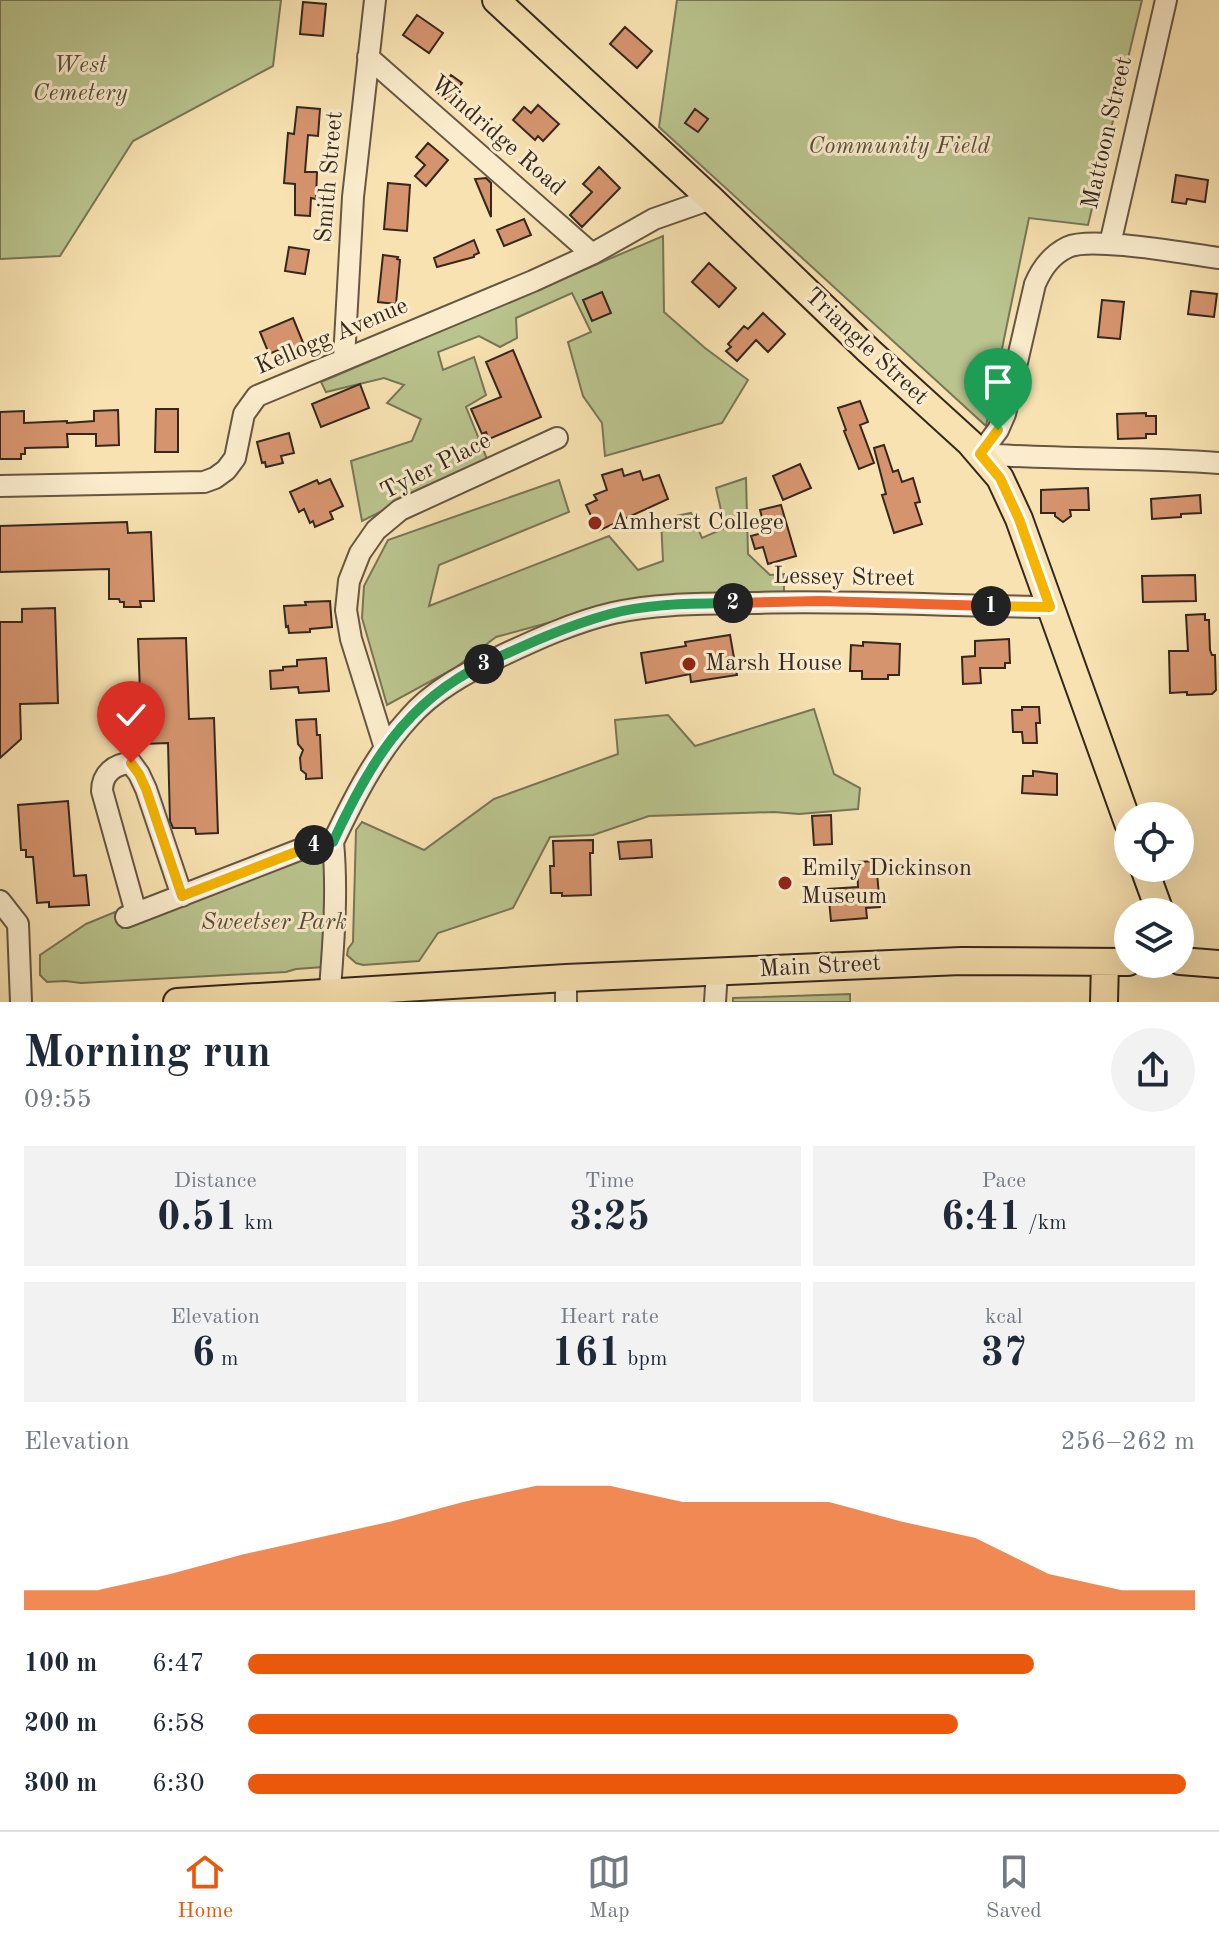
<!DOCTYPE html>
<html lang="en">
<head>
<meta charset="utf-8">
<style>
	:root { --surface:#fff; --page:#f2f2f3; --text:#1f2937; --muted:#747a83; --line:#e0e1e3; --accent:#ea580c }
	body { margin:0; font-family:"Old Standard TT",serif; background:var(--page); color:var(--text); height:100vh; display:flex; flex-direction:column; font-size:30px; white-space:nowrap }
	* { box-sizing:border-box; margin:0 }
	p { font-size:26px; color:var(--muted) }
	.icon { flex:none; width:44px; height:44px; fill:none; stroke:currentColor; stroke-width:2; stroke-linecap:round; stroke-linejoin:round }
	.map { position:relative; height:1002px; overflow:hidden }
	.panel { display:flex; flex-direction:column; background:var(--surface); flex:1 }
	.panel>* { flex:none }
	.tools { position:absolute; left:1114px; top:802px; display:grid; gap:16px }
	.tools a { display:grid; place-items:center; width:80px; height:80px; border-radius:50%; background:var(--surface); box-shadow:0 8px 32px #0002; font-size:40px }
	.pin { position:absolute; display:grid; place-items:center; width:68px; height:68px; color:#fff; margin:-82px -34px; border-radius:50% 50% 50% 0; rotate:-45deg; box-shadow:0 0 8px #0007 }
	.pin .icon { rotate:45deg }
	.km { position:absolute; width:40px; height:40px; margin:-20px; border-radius:50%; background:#222; color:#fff; font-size:22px; line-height:40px; text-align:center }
	.round { display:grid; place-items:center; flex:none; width:84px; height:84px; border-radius:42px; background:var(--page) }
	.headline { display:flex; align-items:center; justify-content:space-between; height:136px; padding:0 24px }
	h1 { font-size:44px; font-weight:800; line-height:60px }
	.metrics { display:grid; grid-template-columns:repeat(3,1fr); gap:12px; height:136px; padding:8px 24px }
	.metrics div { display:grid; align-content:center; border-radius:0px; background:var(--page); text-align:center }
	.metrics b { font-size:40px; font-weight:800 }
	.metrics small { font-size:22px; font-weight:400 }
	.metrics p { font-size:22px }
	.chart { height:224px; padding:16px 24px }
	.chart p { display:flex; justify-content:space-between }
	.chart svg { width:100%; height:144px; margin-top:8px; fill:var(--accent); opacity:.7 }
	ul { padding:0 24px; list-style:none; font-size:26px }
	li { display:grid; grid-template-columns:128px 96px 1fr; align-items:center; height:60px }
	li i { height:20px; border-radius:10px; background:var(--accent) }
	.tabs { display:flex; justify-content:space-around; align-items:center; height:112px; border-top:2px solid var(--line); background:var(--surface); font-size:22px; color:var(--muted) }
	.tabs a { display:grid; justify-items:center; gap:4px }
	.tabs .active { color:var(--accent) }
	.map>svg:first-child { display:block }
	.green { fill:#bac48e; stroke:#787657; stroke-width:2 }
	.building { fill:#d5946e; stroke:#352720; stroke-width:2 }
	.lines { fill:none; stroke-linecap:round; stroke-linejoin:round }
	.minor-casing { stroke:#665644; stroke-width:24 }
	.major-casing { stroke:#352720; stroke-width:30 }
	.minor { stroke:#faeccc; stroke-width:20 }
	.major { stroke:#f8e2b1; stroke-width:26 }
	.split-1-casing { stroke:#fff; stroke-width:16 }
	.split-2-casing { stroke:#fff; stroke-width:16 }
	.split-3-casing { stroke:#fff; stroke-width:16 }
	.split-4-casing { stroke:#fff; stroke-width:16 }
	.split-5-casing { stroke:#fff; stroke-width:16 }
	.split-1 { stroke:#f5b400; stroke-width:10 }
	.split-2 { stroke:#f0652b; stroke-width:10 }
	.split-3 { stroke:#22a559; stroke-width:10 }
	.split-4 { stroke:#22a559; stroke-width:10 }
	.split-5 { stroke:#f5b400; stroke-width:10 }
	.poi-dot { fill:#8f2418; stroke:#faeccc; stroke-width:3 }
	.labels { text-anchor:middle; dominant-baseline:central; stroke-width:6; stroke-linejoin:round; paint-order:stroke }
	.park-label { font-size:24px; font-style:italic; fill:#564e3c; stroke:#faeccc }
	.street-label { font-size:24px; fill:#352720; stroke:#faeccc }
	.poi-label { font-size:24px; fill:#352720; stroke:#faeccc; text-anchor:start }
</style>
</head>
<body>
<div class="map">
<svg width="1219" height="1002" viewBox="0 0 1219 1002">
	<rect width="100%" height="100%" fill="#f8e2b1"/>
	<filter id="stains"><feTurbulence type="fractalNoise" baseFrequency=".0025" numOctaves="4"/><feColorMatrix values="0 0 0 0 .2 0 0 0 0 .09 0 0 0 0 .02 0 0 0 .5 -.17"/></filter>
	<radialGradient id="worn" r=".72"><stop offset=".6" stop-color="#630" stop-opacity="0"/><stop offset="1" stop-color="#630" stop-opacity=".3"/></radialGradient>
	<path class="green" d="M 0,0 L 281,0 L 273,66 L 133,141 L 60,256 L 0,259 Z
		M 677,0 L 1142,0 L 1088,225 L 1029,218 L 986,426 L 659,127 Z
		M 663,236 L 664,312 L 705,348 L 748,380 L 722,423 L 605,456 L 602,423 L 583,396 L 568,342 L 591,332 L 572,293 L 516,318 L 517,338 L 500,347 L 479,336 L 438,352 L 443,370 L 474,357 L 486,395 L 466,407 L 487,459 L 362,521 L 351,461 L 412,441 L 421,419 L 387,403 L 404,385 L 384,378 L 326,392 L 321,382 Z
		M 746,478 L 748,554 L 770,575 L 784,574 L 784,594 L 566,618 L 496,637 L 455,668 L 387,705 L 362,618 L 364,586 L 388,540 L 559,480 L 569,512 L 439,565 L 429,606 L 609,536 L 638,570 L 663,561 L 661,519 L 691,513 L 702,538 L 725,528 L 716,488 Z
		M 814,709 L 834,774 L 860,788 L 858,809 L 799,814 L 774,812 L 649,816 L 593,835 L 550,837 L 513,908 L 438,933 L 419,961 L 363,965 L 356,963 L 347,955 L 348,949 L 353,942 L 356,830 L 362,822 L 424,850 L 494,799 L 618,754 L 615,720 L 668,715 L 695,746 Z
		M 314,855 L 325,861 L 327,866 L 323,967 L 296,969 L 286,972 L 81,983 L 65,981 L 47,982 L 40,975 L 40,955 L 86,924 L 115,912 L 122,928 L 307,856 Z
		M 850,994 L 850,1002 L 733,1002 L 733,998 Z"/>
	<path class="building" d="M 303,2 L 326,4 L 323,36 L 300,34 Z
		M 417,15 L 443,33 L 429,53 L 403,35 Z
		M 625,27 L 652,51 L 637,68 L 610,44 Z
		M 451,75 L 462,83 L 448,101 L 437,92 Z
		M 538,105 L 559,124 L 543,141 L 538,136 L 535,140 L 513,120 L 524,107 L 531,113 Z
		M 297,107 L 320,109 L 318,136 L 308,135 L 305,172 L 317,172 L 316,199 L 311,198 L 310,216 L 295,215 L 295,184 L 284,183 L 288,133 L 294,134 Z
		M 695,109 L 708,119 L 698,132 L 685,123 Z
		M 428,143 L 448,160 L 426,186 L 415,176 L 425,165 L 416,157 Z
		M 599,167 L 620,188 L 582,227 L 570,215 L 592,192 L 583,184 Z
		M 1176,175 L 1208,180 L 1205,202 L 1187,199 L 1186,204 L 1172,202 Z
		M 486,178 L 491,183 L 491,217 L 475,179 Z
		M 388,183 L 410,185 L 407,231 L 384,229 Z
		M 524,219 L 531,235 L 504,246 L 497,230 Z
		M 474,240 L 479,253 L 474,255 L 474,257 L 437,267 L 434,258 Z
		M 289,247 L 309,250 L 305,274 L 285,271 Z
		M 383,255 L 398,257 L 397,259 L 400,260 L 396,304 L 378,302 Z
		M 709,263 L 736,288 L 719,307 L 692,282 Z
		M 1191,291 L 1217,294 L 1214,317 L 1188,314 Z
		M 602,292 L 611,313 L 592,321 L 583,300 Z
		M 1102,300 L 1124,302 L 1120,339 L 1098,337 Z
		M 763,313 L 785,334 L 768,352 L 756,340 L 737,361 L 726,351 L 731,347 L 728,344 L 744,326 L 748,329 Z
		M 293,318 L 304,345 L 283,354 L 281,349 L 269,354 L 260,332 Z
		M 513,350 L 541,417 L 489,439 L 486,432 L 482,434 L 471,409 L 501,397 L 486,362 Z
		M 360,384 L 369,408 L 321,427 L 312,404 Z
		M 860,401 L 868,422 L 860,425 L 874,463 L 859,469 L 844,431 L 846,430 L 838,408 Z
		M 156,409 L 178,409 L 178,452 L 155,452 Z
		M 118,410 L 119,445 L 96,446 L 96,434 L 67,434 L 68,447 L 25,448 L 25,454 L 21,454 L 21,459 L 0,459 L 0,412 L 24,411 L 24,423 L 67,421 L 67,423 L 94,421 L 94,411 Z
		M 1146,413 L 1146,416 L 1156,416 L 1156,434 L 1146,434 L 1146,438 L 1118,439 L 1117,414 Z
		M 289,433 L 294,453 L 281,456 L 283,463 L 266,467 L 265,462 L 262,463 L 257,442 Z
		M 884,445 L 893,472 L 898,470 L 902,482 L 913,478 L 920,502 L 915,503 L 922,524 L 894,533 L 882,495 L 886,494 L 874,448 Z
		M 800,464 L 811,488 L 783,500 L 773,476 Z
		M 622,469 L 624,476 L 640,471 L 643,480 L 659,475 L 668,499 L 598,531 L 586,505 L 597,500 L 594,495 L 607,490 L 602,475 Z
		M 330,479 L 343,506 L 330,512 L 333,519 L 315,527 L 313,521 L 310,523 L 304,509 L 299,512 L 290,492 L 317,480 L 319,484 Z
		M 1088,488 L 1089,510 L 1070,510 L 1071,516 L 1063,522 L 1055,516 L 1055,513 L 1041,513 L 1041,490 Z
		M 1200,495 L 1201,513 L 1181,514 L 1181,517 L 1152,519 L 1151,499 Z
		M 781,505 L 796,556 L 768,564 L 763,547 L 755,549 L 751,536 L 766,532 L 760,510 Z
		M 127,522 L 128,533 L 151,532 L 154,601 L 140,601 L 141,607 L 124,607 L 124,602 L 120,602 L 119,599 L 109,599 L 109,569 L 0,572 L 0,526 Z
		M 1195,575 L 1196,601 L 1143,602 L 1142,576 Z
		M 330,601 L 332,627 L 310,629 L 310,632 L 289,633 L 288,626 L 286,627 L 284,606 L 306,605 L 305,602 Z
		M 55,608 L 58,703 L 20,704 L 21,739 L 0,758 L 0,622 L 22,622 L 22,609 Z
		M 1205,614 L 1205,620 L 1209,620 L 1210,650 L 1212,655 L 1215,655 L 1216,690 L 1212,694 L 1187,695 L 1187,692 L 1170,693 L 1169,651 L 1188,651 L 1186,615 Z
		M 730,635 L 737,675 L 691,682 L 690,674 L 646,683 L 641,653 L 686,646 L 685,642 Z
		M 186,638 L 189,719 L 214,718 L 218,833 L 196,834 L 195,828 L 173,828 L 170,821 L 168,743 L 142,744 L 138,639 Z
		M 1009,639 L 1010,663 L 1005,663 L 1005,668 L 980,668 L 981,683 L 963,684 L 962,657 L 975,656 L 975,641 Z
		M 863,642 L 900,644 L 899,675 L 888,675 L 888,679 L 862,679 L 862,671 L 850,671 L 851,645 L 863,646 Z
		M 326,658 L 329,691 L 299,693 L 298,687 L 271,689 L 270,671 L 283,670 L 283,667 L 297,666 L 297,660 Z
		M 1022,707 L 1039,707 L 1040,723 L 1036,723 L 1037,743 L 1023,743 L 1022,732 L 1013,732 L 1012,710 L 1022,710 Z
		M 316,719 L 317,735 L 320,735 L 322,778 L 306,779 L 306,774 L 301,770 L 300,758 L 303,750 L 298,744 L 296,720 Z
		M 1033,771 L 1057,774 L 1057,795 L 1022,793 L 1023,776 L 1033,776 Z
		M 68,801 L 74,876 L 86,875 L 89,905 L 49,907 L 49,902 L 37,903 L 33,857 L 26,857 L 26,850 L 21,850 L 18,805 Z
		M 831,815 L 832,844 L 814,845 L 812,816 Z
		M 593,840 L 593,853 L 590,853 L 591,895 L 562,896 L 562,893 L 551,893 L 550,866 L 554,866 L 553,841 Z
		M 651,840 L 652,857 L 620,859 L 618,842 Z
		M 876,861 L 880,907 L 866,908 L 867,918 L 831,921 L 828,889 L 858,887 L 857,862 Z"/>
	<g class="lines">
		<defs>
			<path id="minor" d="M 368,57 L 592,254
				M 1110,244 L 1166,0
				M 344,359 L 353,197 L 375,0
				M 980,454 L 998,430 L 1005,414 L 1035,284 C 1042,268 1051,255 1068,247 C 1092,236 1188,254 1219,258
				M 980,454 C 1060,460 1139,457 1219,463
				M 0,486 L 204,482 L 215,478 L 226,470 L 235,458 L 244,414 L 257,396 L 533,281 L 592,254 L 654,219 L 711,199
				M 385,748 L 351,639 L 346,610 L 349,581 L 360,553 L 376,530 L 400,510 L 557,438
				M 0,901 L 18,924 L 21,1002
				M 136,913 L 102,791 C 102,774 114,764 131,763 L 139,774 L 146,789 L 182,896
				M 126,917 L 299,850 L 320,843 L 333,842 C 354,798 376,754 409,718 C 432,691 468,672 499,657 C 535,640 574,622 613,613 C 658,603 706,604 752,603 C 851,600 951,606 1050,607
				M 566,978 L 566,1002
				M 329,1002 C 333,949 338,895 333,842
				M 715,1002 L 717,972"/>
			<path id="major" d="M 496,0 L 711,199 L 869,351 L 970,443 L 1000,478 L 1019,519 L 1128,823
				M 1144,868 L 1160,912
				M 1180,961 L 1219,964
				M 177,1002 L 566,978 L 867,965 L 961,961 L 1128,962
				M 1104,1002 L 1105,962"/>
		</defs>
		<use href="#minor" class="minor-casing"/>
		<use href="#major" class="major-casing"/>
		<use href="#minor" class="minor"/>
		<use href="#major" class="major"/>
	</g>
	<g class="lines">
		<defs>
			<path id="split-1" d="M 991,606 L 1050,607 L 1019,519 L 1000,478 L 980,454 L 998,430"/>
			<path id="split-2" d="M 733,603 L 820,601 L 991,606"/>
			<path id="split-3" d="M 484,664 C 525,645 566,626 610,614 C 650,603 692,604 733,603"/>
			<path id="split-4" d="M 314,845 L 333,842 C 368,766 405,702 484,664"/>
			<path id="split-5" d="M 131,763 L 139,774 L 146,789 L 182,896 L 314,845"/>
		</defs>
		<use href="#split-1" class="split-1-casing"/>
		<use href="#split-2" class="split-2-casing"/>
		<use href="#split-3" class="split-3-casing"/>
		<use href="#split-4" class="split-4-casing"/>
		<use href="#split-5" class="split-5-casing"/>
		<use href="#split-1" class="split-1"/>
		<use href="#split-2" class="split-2"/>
		<use href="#split-3" class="split-3"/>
		<use href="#split-4" class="split-4"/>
		<use href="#split-5" class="split-5"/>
	</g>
	<g class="poi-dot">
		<circle cx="595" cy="523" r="8"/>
		<circle cx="689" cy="664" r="8"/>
		<circle cx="785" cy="883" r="8"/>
	</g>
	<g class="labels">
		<g class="park-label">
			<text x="80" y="66">West<tspan x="80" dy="28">Cemetery</tspan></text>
			<text x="899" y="147">Community Field</text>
			<text x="274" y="923">Sweetser Park</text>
		</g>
		<g class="street-label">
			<text transform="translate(1108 133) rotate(-77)">Mattoon Street</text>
			<text transform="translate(497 136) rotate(41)">Windridge Road</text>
			<text transform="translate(330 177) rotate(-85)">Smith Street</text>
			<text transform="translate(332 337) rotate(-23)">Kellogg Avenue</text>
			<text transform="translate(866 347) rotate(43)">Triangle Street</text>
			<text transform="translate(436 467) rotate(-27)">Tyler Place</text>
			<text transform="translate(844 578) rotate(1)">Lessey Street</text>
			<text transform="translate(820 967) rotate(-3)">Main Street</text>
		</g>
		<g class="poi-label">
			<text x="611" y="523">Amherst College</text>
			<text x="705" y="664">Marsh House</text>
			<text x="801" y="869">Emily Dickinson<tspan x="801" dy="28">Museum</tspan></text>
		</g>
	</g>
	<rect width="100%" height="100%" filter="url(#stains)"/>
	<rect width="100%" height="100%" fill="url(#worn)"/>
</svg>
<div class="tools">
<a><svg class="icon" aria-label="locate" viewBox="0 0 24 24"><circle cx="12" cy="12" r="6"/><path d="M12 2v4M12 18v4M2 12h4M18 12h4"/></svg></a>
<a><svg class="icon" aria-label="layers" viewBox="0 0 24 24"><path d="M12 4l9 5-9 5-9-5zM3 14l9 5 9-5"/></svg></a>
</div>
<div class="pin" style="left:998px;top:430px;background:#1e9e55"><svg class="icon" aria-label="arrive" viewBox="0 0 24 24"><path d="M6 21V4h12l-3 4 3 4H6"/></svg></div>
<div class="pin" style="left:131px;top:763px;background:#d93025"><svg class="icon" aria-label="check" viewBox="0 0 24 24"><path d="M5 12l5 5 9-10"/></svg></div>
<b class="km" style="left:991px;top:606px">1</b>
<b class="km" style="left:733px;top:603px">2</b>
<b class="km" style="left:484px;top:664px">3</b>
<b class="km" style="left:314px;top:845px">4</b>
</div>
<section class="panel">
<div class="headline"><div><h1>Morning run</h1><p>09:55</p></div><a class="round"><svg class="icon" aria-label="share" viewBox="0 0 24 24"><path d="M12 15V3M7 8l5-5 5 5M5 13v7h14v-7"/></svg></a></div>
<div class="metrics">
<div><p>Distance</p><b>0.51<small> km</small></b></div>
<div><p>Time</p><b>3:25</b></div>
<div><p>Pace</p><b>6:41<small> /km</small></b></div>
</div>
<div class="metrics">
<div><p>Elevation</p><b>6<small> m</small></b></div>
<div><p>Heart rate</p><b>161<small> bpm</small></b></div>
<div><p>kcal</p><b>37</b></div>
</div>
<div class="chart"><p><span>Elevation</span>256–262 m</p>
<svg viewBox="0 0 160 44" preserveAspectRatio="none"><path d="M0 44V38L10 38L20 33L30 27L40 22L50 17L60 11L70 6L80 6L90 11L100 11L110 11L120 17L130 22L140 33L150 38L160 38V44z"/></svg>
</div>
<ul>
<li><b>100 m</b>6:47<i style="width:83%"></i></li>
<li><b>200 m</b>6:58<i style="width:75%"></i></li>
<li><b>300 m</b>6:30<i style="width:99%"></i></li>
</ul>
</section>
<nav class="tabs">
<a class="active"><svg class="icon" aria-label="home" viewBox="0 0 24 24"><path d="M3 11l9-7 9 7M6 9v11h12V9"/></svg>Home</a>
<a><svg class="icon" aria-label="map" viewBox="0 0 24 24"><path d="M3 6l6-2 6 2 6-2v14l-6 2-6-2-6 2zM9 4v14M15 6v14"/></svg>Map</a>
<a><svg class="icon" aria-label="saved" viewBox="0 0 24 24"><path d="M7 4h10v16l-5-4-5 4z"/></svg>Saved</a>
</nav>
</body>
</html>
